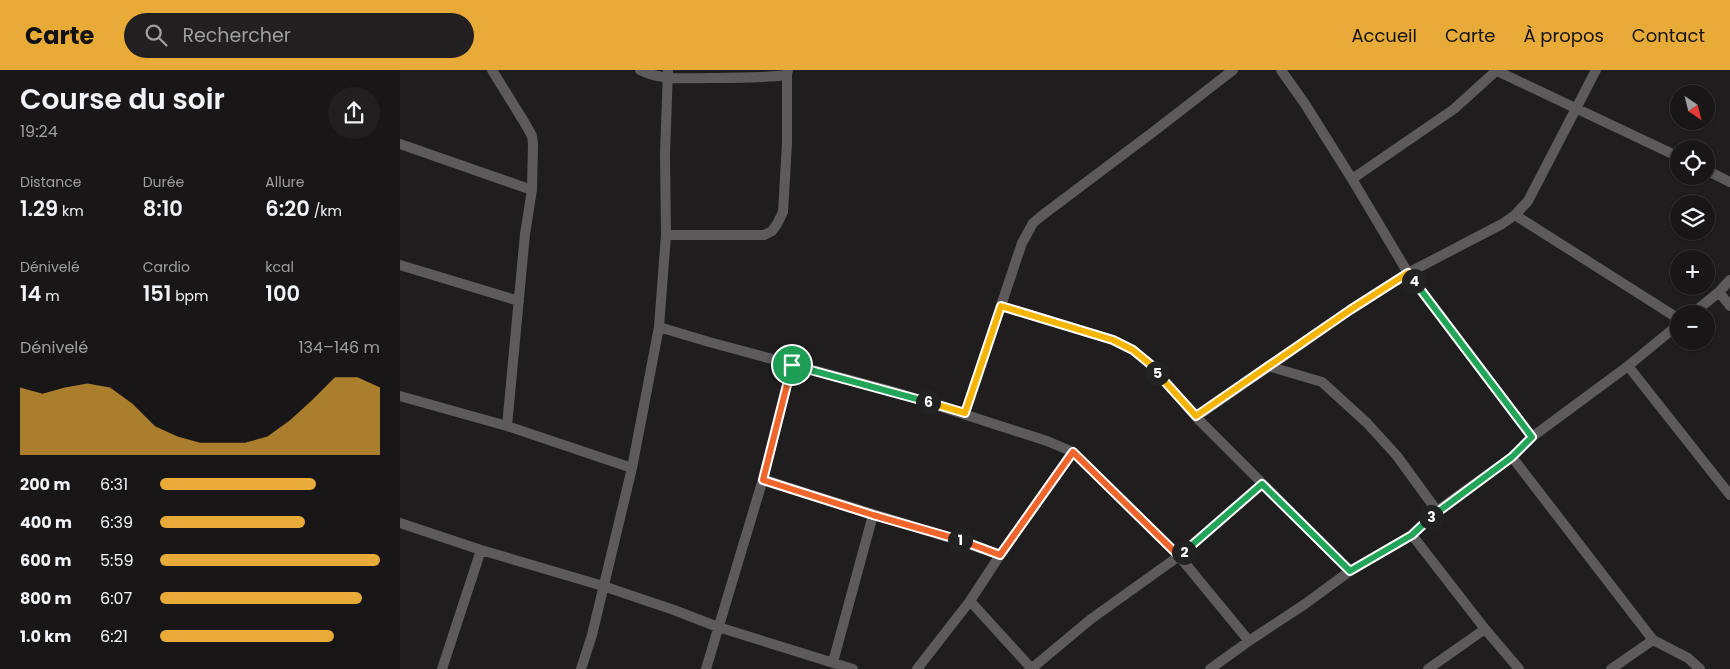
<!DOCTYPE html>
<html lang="fr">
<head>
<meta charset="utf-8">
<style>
	:root { --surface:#181616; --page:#211f1f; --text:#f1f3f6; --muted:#9f9fa1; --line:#363535; --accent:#e8ab37 }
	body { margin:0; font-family:Poppins,sans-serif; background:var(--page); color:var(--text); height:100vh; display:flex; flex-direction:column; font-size:19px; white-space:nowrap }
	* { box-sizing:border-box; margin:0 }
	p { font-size:16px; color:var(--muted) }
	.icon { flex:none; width:28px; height:28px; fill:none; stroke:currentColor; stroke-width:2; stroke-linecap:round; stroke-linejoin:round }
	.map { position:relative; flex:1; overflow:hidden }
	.drawer { display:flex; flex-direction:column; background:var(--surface); width:400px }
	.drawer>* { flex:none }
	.needle { width:32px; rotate:145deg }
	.tools { position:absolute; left:1270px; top:15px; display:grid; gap:10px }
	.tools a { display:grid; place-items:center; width:45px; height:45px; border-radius:50%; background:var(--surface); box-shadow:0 1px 4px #0004,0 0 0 1px var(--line); font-size:25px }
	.pin { position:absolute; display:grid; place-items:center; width:42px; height:42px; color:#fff; margin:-21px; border:2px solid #fff; border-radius:50%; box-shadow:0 1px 5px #0007 }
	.km { position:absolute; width:25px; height:25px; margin:-12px; border-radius:50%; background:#222; color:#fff; font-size:14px; line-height:25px; text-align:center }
	.round { display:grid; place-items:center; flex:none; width:52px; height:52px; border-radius:26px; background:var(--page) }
	.summary { display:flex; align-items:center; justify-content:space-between; height:85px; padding:0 20px }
	h1 { font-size:28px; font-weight:600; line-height:38px }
	.stats { display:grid; grid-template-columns:repeat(3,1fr); gap:8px; height:85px; padding:5px 20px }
	.stats div { display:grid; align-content:center }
	.stats b { font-size:21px; font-weight:600 }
	.stats small { font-size:14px; font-weight:400 }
	.stats p { font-size:14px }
	.chart { height:140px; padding:10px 20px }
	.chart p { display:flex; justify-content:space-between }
	.chart svg { width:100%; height:90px; margin-top:5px; fill:var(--accent); opacity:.7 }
	ul { padding:0 20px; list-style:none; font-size:16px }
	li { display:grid; grid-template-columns:80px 60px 1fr; align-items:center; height:38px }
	li i { height:12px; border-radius:6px; background:var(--accent) }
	header { display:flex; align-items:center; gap:30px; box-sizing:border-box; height:70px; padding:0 25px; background:var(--accent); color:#111 }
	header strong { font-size:24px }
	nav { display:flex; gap:28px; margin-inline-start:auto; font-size:18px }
	.search { width:350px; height:45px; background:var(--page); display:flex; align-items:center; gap:12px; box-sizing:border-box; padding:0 18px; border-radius:28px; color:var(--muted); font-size:19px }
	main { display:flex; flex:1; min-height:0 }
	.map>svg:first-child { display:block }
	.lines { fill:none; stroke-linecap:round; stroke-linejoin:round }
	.minor { stroke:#5e5a5c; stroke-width:10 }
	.split-1-casing { stroke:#fff; stroke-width:10 }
	.split-2-casing { stroke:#fff; stroke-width:10 }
	.split-3-casing { stroke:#fff; stroke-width:10 }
	.split-4-casing { stroke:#fff; stroke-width:10 }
	.split-5-casing { stroke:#fff; stroke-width:10 }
	.split-6-casing { stroke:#fff; stroke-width:10 }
	.split-7-casing { stroke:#fff; stroke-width:10 }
	.split-1 { stroke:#f0652b; stroke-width:6 }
	.split-2 { stroke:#f0652b; stroke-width:6 }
	.split-3 { stroke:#22a559; stroke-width:6 }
	.split-4 { stroke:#22a559; stroke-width:6 }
	.split-5 { stroke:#f5b400; stroke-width:6 }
	.split-6 { stroke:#f5b400; stroke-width:6 }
	.split-7 { stroke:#22a559; stroke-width:6 }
</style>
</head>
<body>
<header>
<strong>Carte</strong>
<div class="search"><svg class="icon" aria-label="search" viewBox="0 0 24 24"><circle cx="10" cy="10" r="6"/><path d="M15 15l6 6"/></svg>Rechercher</div>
<nav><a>Accueil</a><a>Carte</a><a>À propos</a><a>Contact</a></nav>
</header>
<main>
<section class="drawer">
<div class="summary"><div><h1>Course du soir</h1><p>19:24</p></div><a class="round"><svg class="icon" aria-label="share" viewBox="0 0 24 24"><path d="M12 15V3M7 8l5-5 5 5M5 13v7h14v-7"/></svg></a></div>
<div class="stats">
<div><p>Distance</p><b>1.29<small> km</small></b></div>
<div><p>Durée</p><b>8:10</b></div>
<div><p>Allure</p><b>6:20<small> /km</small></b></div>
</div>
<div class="stats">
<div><p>Dénivelé</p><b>14<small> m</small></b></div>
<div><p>Cardio</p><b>151<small> bpm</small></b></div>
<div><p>kcal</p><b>100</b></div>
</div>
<div class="chart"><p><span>Dénivelé</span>134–146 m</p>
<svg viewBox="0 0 160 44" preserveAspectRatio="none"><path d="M0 44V11L10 14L20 11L30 9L40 11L50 19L60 30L70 35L80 38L90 38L100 38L110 35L120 27L130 17L140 6L150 6L160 11V44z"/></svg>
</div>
<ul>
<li><b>200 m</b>6:31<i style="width:71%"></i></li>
<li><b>400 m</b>6:39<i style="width:66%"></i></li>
<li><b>600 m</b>5:59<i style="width:100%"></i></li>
<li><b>800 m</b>6:07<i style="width:92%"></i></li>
<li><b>1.0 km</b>6:21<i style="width:79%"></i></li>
</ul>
</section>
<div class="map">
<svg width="1330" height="599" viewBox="0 0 1330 599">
	<rect width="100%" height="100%" fill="#201d1e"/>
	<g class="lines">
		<path class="minor" d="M 92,0 L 126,55 L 132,66 L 133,74 L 132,120 L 125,164 L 107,356
			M 240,0 C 261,11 289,8 313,8 C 338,8 362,8 387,5 L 388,0
			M 881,0 L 905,34 L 952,109 L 1008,203 L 1132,367
			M 1095,0 L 1279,87
			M 0,74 L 132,120
			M 1306,100 L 1330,112
			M 952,109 L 1054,39 L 1097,0
			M 1115,145 L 1279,249
			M 266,165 L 364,165 L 372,161 L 377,154 L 383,142 L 387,73 L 387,5
			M 0,195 L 119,231
			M 1319,222 L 1330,236
			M 601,236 L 713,270 L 733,280 L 750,294 L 796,347 L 950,501
			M 1292,244 L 1319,222 L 1330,210
			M 259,257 L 309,272 L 495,322 L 647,371 L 673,382 L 779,486 L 849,571
			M 868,296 L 922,312 L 967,353 L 997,386 L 1037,441
			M 1228,296 L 1330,425
			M 0,326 L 107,356 L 232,398
			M 565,343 L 622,173 L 633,153 L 644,144 L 757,59 L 833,0
			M 796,347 L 950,240 L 1008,203 L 1102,154 L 1115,145 L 1128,131 L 1196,0
			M 1112,387 L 1253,570 L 1288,588 L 1300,599
			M 363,409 C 442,436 522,457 600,485
			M 0,453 L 81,480 L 203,516 L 274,540 L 318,557 L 453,599
			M 1012,465 L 1085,559 L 1119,599
			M 570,531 L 632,599
			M 433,592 L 473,445
			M 42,599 L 81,480
			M 181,599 L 192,565 L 232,398 L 259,257 L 266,165 L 265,84 L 268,0
			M 306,599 L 363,409 L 392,295
			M 517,599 L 570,531 L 600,485 L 673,382
			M 631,599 L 691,549 L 779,486 L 862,414
			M 810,599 L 849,571 L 905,534 L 950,501 L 1012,465 L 1037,441 L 1112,387 L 1132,367 L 1228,296 L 1279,254
			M 1028,599 L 1085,559
			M 1211,599 L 1253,570"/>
	</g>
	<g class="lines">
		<defs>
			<path id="split-1" d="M 392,295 L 363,410 L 473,445 L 560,470"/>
			<path id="split-2" d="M 560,470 L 600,485 L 673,382 L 779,486 L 784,482"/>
			<path id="split-3" d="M 784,482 L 862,414 L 950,501 L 1012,465 L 1031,447"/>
			<path id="split-4" d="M 1014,211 L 1132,367 L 1112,387 L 1031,447"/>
			<path id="split-5" d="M 757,303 L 796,346 L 950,240 L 1008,203 L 1014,211"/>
			<path id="split-6" d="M 528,332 L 565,343 L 601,236 L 713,270 L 733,280 L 750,294 L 757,303"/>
			<path id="split-7" d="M 392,295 L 528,332"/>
		</defs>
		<use href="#split-1" class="split-1-casing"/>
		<use href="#split-2" class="split-2-casing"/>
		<use href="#split-3" class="split-3-casing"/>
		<use href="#split-4" class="split-4-casing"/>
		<use href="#split-5" class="split-5-casing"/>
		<use href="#split-6" class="split-6-casing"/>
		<use href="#split-7" class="split-7-casing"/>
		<use href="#split-1" class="split-1"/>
		<use href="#split-2" class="split-2"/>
		<use href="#split-3" class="split-3"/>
		<use href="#split-4" class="split-4"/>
		<use href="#split-5" class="split-5"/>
		<use href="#split-6" class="split-6"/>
		<use href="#split-7" class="split-7"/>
	</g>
</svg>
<div class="tools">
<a><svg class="needle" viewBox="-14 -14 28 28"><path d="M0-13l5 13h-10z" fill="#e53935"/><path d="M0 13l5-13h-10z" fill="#9f9fa1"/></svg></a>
<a><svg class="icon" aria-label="locate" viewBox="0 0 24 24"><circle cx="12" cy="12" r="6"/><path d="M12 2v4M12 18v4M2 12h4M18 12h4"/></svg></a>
<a><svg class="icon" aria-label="layers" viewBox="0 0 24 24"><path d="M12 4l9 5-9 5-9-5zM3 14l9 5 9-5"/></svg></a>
<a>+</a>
<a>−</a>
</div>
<div class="pin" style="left:392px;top:295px;background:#1e9e55"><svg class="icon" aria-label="arrive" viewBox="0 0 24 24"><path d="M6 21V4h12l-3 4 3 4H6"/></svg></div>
<b class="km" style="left:560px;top:470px">1</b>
<b class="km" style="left:784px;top:482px">2</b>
<b class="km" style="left:1031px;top:447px">3</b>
<b class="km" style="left:1014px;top:211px">4</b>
<b class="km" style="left:757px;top:303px">5</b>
<b class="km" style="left:528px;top:332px">6</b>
</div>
</main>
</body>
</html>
